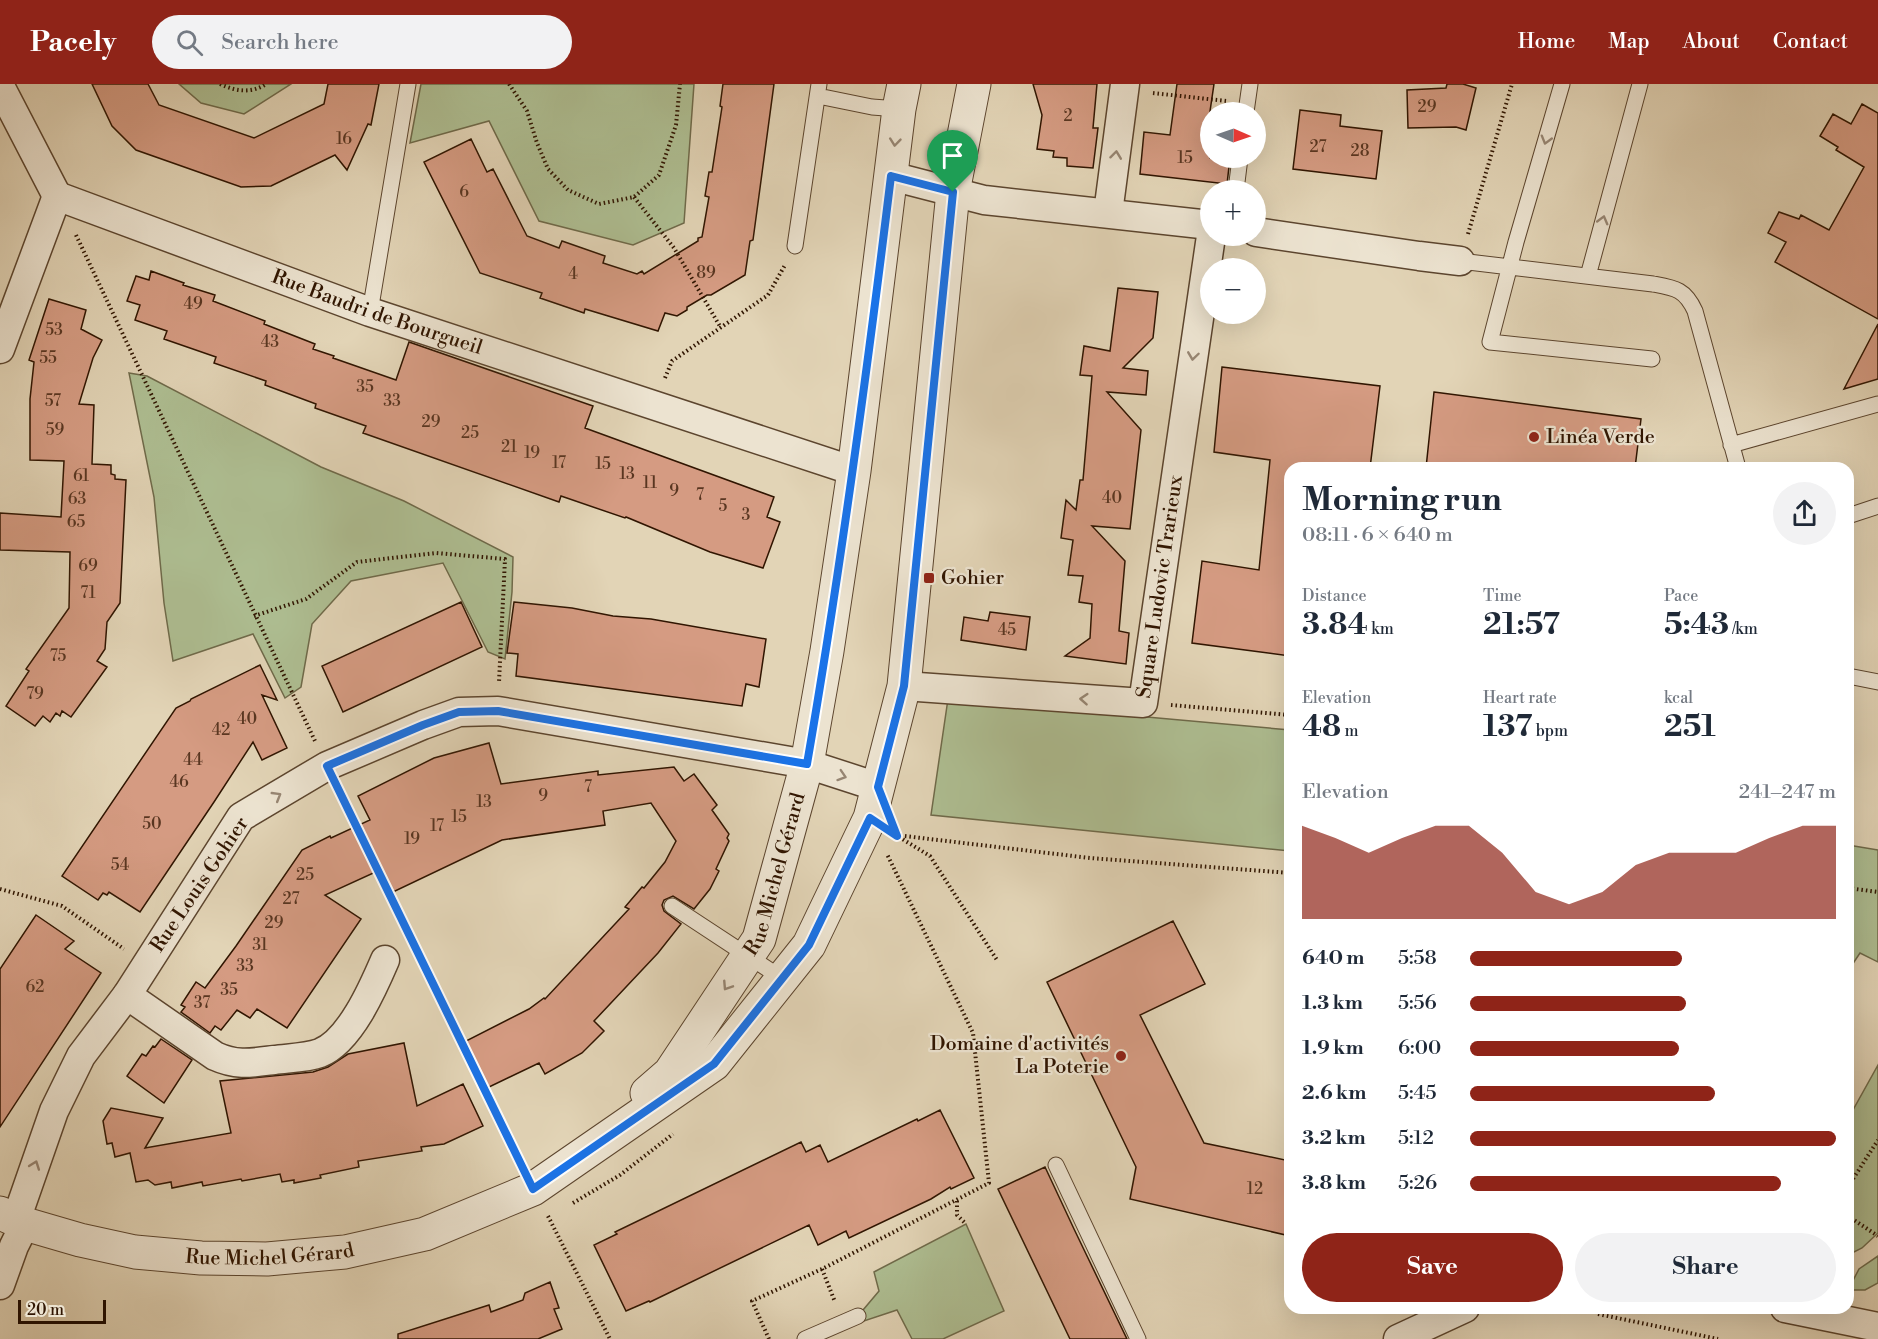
<!DOCTYPE html>
<html lang="en">
<head>
<meta charset="utf-8">
<style>
	:root { --surface:#fff; --page:#f2f2f3; --text:#1f2937; --muted:#747a83; --accent:#8f2418 }
	body { margin:0; font-family:"Libre Bodoni",serif; background:var(--page); color:var(--text); height:100vh; display:flex; flex-direction:column; font-size:22px; white-space:nowrap }
	* { box-sizing:border-box; margin:0 }
	p { font-size:20px; color:var(--muted) }
	.icon { flex:none; width:33px; height:33px; fill:none; stroke:currentColor; stroke-width:2; stroke-linecap:round; stroke-linejoin:round }
	.map { position:relative; flex:1; overflow:hidden }
	.side { position:absolute; left:1284px; top:378px; width:570px; height:852px; display:flex; flex-direction:column; background:var(--surface); border-radius:18px; box-shadow:0 6px 24px #0002 }
	.side>* { flex:none }
	.needle { width:39px; rotate:92deg }
	.tools { position:absolute; left:1200px; top:18px; display:grid; gap:12px }
	.tools a { display:grid; place-items:center; width:66px; height:66px; border-radius:50%; background:var(--surface); box-shadow:0 6px 24px #0002; font-size:30px }
	.scale { position:absolute; left:18px; bottom:15px; width:88px; box-sizing:border-box; padding-left:6px; border:3px solid #301501; border-top:0; font-size:16px; line-height:21px; white-space:nowrap; color:#301501; -webkit-text-stroke:4px #ece3d0; paint-order:stroke }
	.pin { position:absolute; display:grid; place-items:center; width:51px; height:51px; color:#fff; margin:-62px -26px; border-radius:50% 50% 50% 0; rotate:-45deg; box-shadow:0 0 6px #0007 }
	.pin .icon { rotate:45deg }
	.round { display:grid; place-items:center; flex:none; width:63px; height:63px; border-radius:32px; background:var(--page) }
	.headline { display:flex; align-items:center; justify-content:space-between; height:102px; padding:0 18px }
	h1 { font-size:33px; font-weight:700; line-height:45px }
	.figures { display:grid; grid-template-columns:repeat(3,1fr); gap:9px; height:102px; padding:6px 18px }
	.figures div { display:grid; align-content:center }
	.figures b { font-size:30px; font-weight:700 }
	.figures small { font-size:16px; font-weight:400 }
	.figures p { font-size:16px }
	.chart { height:168px; padding:12px 18px }
	.chart p { display:flex; justify-content:space-between }
	.chart svg { width:100%; height:108px; margin-top:6px; fill:var(--accent); opacity:.7 }
	.action { display:flex; gap:12px; margin-top:auto; padding:12px 18px }
	.action a { flex:1; height:69px; border-radius:36px; background:var(--accent); color:#fff; font-size:24px; font-weight:700; line-height:69px; text-align:center }
	.action a+a { background:var(--page); color:var(--text) }
	ul { padding:0 18px; list-style:none; font-size:20px }
	li { display:grid; grid-template-columns:96px 72px 1fr; align-items:center; height:45px }
	li i { height:15px; border-radius:8px; background:var(--accent) }
	header { display:flex; align-items:center; gap:36px; box-sizing:border-box; height:84px; padding:0 30px; background:var(--accent); color:#fff }
	header strong { font-size:28px }
	nav { display:flex; gap:33px; margin-inline-start:auto; font-size:21px }
	.search { width:420px; height:54px; background:var(--page); display:flex; align-items:center; gap:15px; box-sizing:border-box; padding:0 21px; border-radius:33px; color:var(--muted); font-size:22px }
	.map>svg:first-child { display:block }
	.green { fill:#aebe92; stroke:#6f6a4a; stroke-width:1.5 }
	.building { fill:#d59b82; stroke:#301501; stroke-width:1.5 }
	.lines { fill:none; stroke-linecap:round; stroke-linejoin:round }
	.service-casing { stroke:#5c452e; stroke-width:17 }
	.minor-casing { stroke:#5c452e; stroke-width:31 }
	.tertiary-casing { stroke:#5c452e; stroke-width:35 }
	.path { stroke:#301501; stroke-width:4; stroke-dasharray:1.5 3; stroke-linecap:butt }
	.service { stroke:#ece3d0; stroke-width:15 }
	.minor { stroke:#ece3d0; stroke-width:28 }
	.tertiary { stroke:#ece3d0; stroke-width:33 }
	.oneway { stroke:#978673 }
	.route-casing { stroke:#fff; stroke-width:12 }
	.route { stroke:#1a73e8; stroke-width:8 }
	.poi-dot { fill:#8f2418; stroke:#ece3d0; stroke-width:2 }
	.labels { text-anchor:middle; dominant-baseline:central; stroke-width:4.5; stroke-linejoin:round; paint-order:stroke }
	.number-label { font-size:16px; fill:#593621 }
	.street-label { font-size:20px; fill:#301501; stroke:#ece3d0 }
	.poi-label { font-size:20px; fill:#301501; stroke:#ece3d0; text-anchor:start }
</style>
</head>
<body>
<header>
<strong>Pacely</strong>
<div class="search"><svg class="icon" aria-label="search" viewBox="0 0 24 24"><circle cx="10" cy="10" r="6"/><path d="M15 15l6 6"/></svg>Search here</div>
<nav><a>Home</a><a>Map</a><a>About</a><a>Contact</a></nav>
</header>
<div class="map">
<svg width="1878" height="1255" viewBox="0 0 1878 1255">
	<rect width="100%" height="100%" fill="#e2d4b6"/>
	<filter id="stains"><feTurbulence type="fractalNoise" baseFrequency=".00333" numOctaves="4"/><feColorMatrix values="0 0 0 0 .2 0 0 0 0 .09 0 0 0 0 .02 0 0 0 .5 -.17"/></filter>
	<radialGradient id="worn" r=".72"><stop offset=".6" stop-color="#630" stop-opacity="0"/><stop offset="1" stop-color="#630" stop-opacity=".3"/></radialGradient>
	<path class="green" d="M 179,0 L 291,0 L 244,30 L 201,19 Z
		M 421,0 L 694,0 L 684,139 L 633,161 L 539,137 L 489,37 L 410,59 Z
		M 129,289 L 147,292 L 321,383 L 404,417 L 513,473 L 512,508 L 505,575 L 488,568 L 443,479 L 351,497 L 312,540 L 301,603 L 285,614 L 253,550 L 173,577 L 164,519 L 154,413 Z
		M 948,615 L 1290,646 L 1290,767 L 931,731 Z
		M 1848,761 L 1878,766 L 1878,878 L 1860,869 L 1848,887 Z
		M 1878,981 L 1878,1149 L 1862,1164 L 1848,1171 L 1848,1035 Z
		M 966,1140 L 1004,1227 L 943,1255 L 912,1255 L 897,1226 L 864,1237 L 858,1232 L 879,1207 L 874,1188 Z
		M 1878,1172 L 1878,1199 L 1865,1206 L 1848,1206 L 1859,1185 Z"/>
	<path class="building" d="M 92,0 L 148,0 L 159,21 L 254,54 L 324,20 L 328,0 L 379,0 L 371,41 L 368,40 L 347,86 L 335,71 L 271,102 L 241,103 L 136,66 L 112,42 Z
		M 723,0 L 774,0 L 753,156 L 750,157 L 745,191 L 711,211 L 707,211 L 687,223 L 687,226 L 677,232 L 665,229 L 658,247 L 585,225 L 584,229 L 540,214 L 542,209 L 480,189 L 424,78 L 471,55 L 487,88 L 493,85 L 527,152 L 559,164 L 562,157 L 605,172 L 603,179 L 637,190 L 642,187 L 644,190 L 698,157 L 698,154 L 702,153 L 709,113 L 705,112 L 709,88 L 712,88 L 722,23 L 720,22 Z
		M 1033,0 L 1097,0 L 1093,44 L 1098,44 L 1093,84 L 1067,82 L 1067,74 L 1053,73 L 1054,67 L 1037,65 L 1042,31 Z
		M 1177,0 L 1214,0 L 1208,41 L 1210,45 L 1210,74 L 1230,74 L 1227,100 L 1140,90 L 1144,48 L 1170,51 Z
		M 1447,0 L 1463,0 L 1476,4 L 1466,46 L 1456,43 L 1408,44 L 1407,6 L 1446,4 Z
		M 1862,20 L 1878,29 L 1878,235 L 1775,178 L 1786,158 L 1768,149 L 1779,128 L 1799,135 L 1801,131 L 1829,146 L 1864,83 L 1836,66 L 1838,63 L 1820,52 L 1833,30 L 1851,40 Z
		M 1300,26 L 1341,31 L 1340,42 L 1382,47 L 1376,95 L 1293,85 Z
		M 151,187 L 184,199 L 183,201 L 215,211 L 213,217 L 265,237 L 264,240 L 315,260 L 313,265 L 334,272 L 333,274 L 396,296 L 409,258 L 593,322 L 585,344 L 774,413 L 767,433 L 780,438 L 763,484 L 710,468 L 626,433 L 625,434 L 561,412 L 559,418 L 363,349 L 366,342 L 315,324 L 316,320 L 265,301 L 266,297 L 214,279 L 216,273 L 164,255 L 167,247 L 135,236 L 140,221 L 127,217 L 136,192 L 149,196 Z
		M 1118,204 L 1158,208 L 1153,254 L 1123,284 L 1148,287 L 1146,311 L 1107,308 L 1141,346 L 1130,445 L 1092,442 L 1125,477 L 1119,547 L 1129,549 L 1126,580 L 1065,572 L 1090,554 L 1092,520 L 1079,518 L 1083,492 L 1068,491 L 1073,456 L 1061,454 L 1066,416 L 1076,426 L 1080,396 L 1083,396 L 1092,292 L 1080,291 L 1084,262 L 1110,267 Z
		M 49,215 L 86,226 L 81,245 L 102,256 L 93,274 L 79,320 L 94,321 L 92,380 L 111,381 L 111,390 L 115,391 L 115,395 L 126,396 L 120,519 L 107,538 L 105,565 L 97,577 L 107,583 L 71,633 L 62,627 L 60,632 L 56,629 L 50,638 L 43,632 L 35,642 L 6,622 L 29,587 L 26,585 L 69,524 L 70,468 L 0,466 L 0,429 L 61,433 L 64,377 L 30,376 L 30,315 L 34,278 L 29,276 Z
		M 1878,240 L 1878,295 L 1844,305 Z
		M 1222,283 L 1380,302 L 1370,384 L 1290,384 L 1290,572 L 1192,559 L 1202,477 L 1259,486 L 1270,376 L 1214,368 Z
		M 1434,308 L 1641,335 L 1635,384 L 1426,384 Z
		M 461,518 L 482,563 L 343,628 L 322,582 Z
		M 514,518 L 572,524 L 613,532 L 651,535 L 766,555 L 759,603 L 746,600 L 742,622 L 516,592 L 518,570 L 507,569 Z
		M 990,528 L 1030,533 L 1026,566 L 961,556 L 964,533 L 988,537 Z
		M 260,581 L 277,616 L 262,611 L 287,664 L 262,676 L 253,658 L 214,718 L 140,828 L 109,808 L 107,811 L 103,809 L 98,816 L 62,792 L 176,624 L 190,617 L 191,615 Z
		M 489,659 L 501,700 L 598,687 L 598,691 L 674,683 L 684,697 L 694,690 L 717,721 L 712,726 L 729,750 L 727,754 L 729,757 L 716,785 L 719,787 L 710,805 L 694,825 L 673,812 L 664,816 L 662,821 L 664,827 L 681,840 L 658,869 L 594,937 L 604,947 L 582,969 L 545,990 L 539,979 L 487,1004 L 464,958 L 529,925 L 544,914 L 545,915 L 629,825 L 625,823 L 642,803 L 644,804 L 665,778 L 676,757 L 651,719 L 603,727 L 605,741 L 502,756 L 393,808 L 382,785 L 325,811 L 361,835 L 287,944 L 257,925 L 250,934 L 237,926 L 221,946 L 215,942 L 210,949 L 181,928 L 185,923 L 181,921 L 196,898 L 205,904 L 236,862 L 302,766 L 330,752 L 331,754 L 370,736 L 358,712 L 434,674 Z
		M 36,831 L 74,857 L 65,865 L 101,889 L 0,1043 L 0,885 Z
		M 1173,837 L 1205,900 L 1140,931 L 1204,1059 L 1290,1077 L 1290,1152 L 1130,1115 L 1136,1083 L 1047,898 Z
		M 161,955 L 192,976 L 164,1019 L 127,992 L 142,970 L 146,972 L 153,962 L 155,963 Z
		M 404,959 L 417,1022 L 463,1000 L 483,1042 L 444,1060 L 421,1063 L 422,1067 L 358,1077 L 359,1083 L 320,1091 L 321,1094 L 294,1099 L 294,1096 L 282,1098 L 280,1090 L 242,1097 L 241,1095 L 203,1102 L 202,1098 L 172,1104 L 171,1098 L 155,1101 L 148,1096 L 136,1098 L 130,1069 L 115,1073 L 112,1059 L 107,1060 L 103,1037 L 111,1024 L 163,1034 L 145,1064 L 231,1049 L 220,997 L 313,988 L 328,983 L 348,970 Z
		M 940,1026 L 974,1094 L 951,1105 L 950,1103 L 931,1115 L 849,1154 L 846,1147 L 818,1161 L 809,1141 L 650,1218 L 649,1217 L 626,1227 L 594,1161 L 617,1150 L 615,1148 L 801,1058 L 806,1068 L 820,1061 L 828,1078 L 917,1035 L 918,1037 Z
		M 1045,1083 L 1074,1145 L 1127,1255 L 1070,1255 L 998,1105 Z
		M 550,1198 L 559,1224 L 554,1225 L 562,1245 L 538,1255 L 398,1255 L 398,1250 L 489,1221 L 491,1228 L 523,1216 L 525,1209 Z"/>
	<g class="lines">
		<defs>
			<path id="service" d="M 1562,0 L 1516,158 L 1490,258 L 1652,275
				M 818,12 L 872,23 L 899,25
				M 1246,28 L 1250,0
				M 1236,106 L 1240,74
				M 795,162 L 819,0
				M 1460,177 L 1653,200 C 1675,204 1685,205 1695,227 L 1738,384
				M 1588,192 L 1640,0
				M 370,228 L 408,0
				M 1731,361 L 1878,320
				M 1848,432 L 1878,422
				M 1848,592 L 1878,598
				M 672,822 L 783,895
				M 1056,1081 L 1138,1255
				M 805,1255 L 858,1232"/>
			<g id="minor">
				<path d="M 0,2 L 57,112"/>
				<path d="M 891,92 L 984,116 L 1210,141"/>
				<path d="M 1108,129 L 1125,0"/>
				<path d="M 1256,148 L 1419,172 L 1460,177"/>
				<path id="s1" d="M 0,265 L 57,112 L 370,228 L 854,387"/>
				<path id="s2" d="M 904,602 L 1143,619 L 1211,152"/>
				<path d="M 127,911 L 215,972 C 237,982 251,979 274,976 C 289,974 306,974 320,969 C 350,957 373,904 385,876"/>
				<path d="M 16,1136 L 54,1027 L 81,972 L 127,911 L 241,733 L 327,682 L 423,641 L 459,628 L 498,627 L 807,680 L 878,703"/>
				<path d="M 0,1201 L 14,1162 L 25,1140"/>
				<path d="M 1785,1224 L 1878,1243"/>
				<path d="M 1398,1255 L 1465,1224"/>
			</g>
			<g id="tertiary">
				<path id="s3" d="M 647,1009 L 670,989 L 759,855 L 807,680 L 827,567 L 854,387 L 899,25 L 904,0"/>
				<path id="s4" d="M 0,1129 L 25,1140 L 80,1156 L 135,1168 L 201,1174 L 267,1175 L 345,1168 L 425,1150 L 533,1105 L 714,980 L 809,861 L 870,734 L 878,703 L 904,602 L 953,108 L 974,0"/>
			</g>
		</defs>
		<use href="#service" class="service-casing"/>
		<use href="#minor" class="minor-casing"/>
		<use href="#tertiary" class="tertiary-casing"/>
		<path class="path" d="M 220,0 C 235,7 251,10 266,0
			M 509,0 L 527,27 L 537,59 L 548,85 L 568,106 L 599,120 L 634,113 L 659,91 L 676,41 L 680,0
			M 1153,9 L 1226,17
			M 634,113 L 674,164 L 721,244
			M 1468,150 L 1512,0
			M 76,151 L 315,657
			M 665,294 L 672,277 L 768,211 L 785,181
			M 254,532 L 306,515 L 357,478 L 436,469 L 505,475 L 499,598
			M 1171,621 L 1290,631
			M 339,707 L 520,1078
			M 896,751 L 1090,774 L 1290,789
			M 899,753 L 930,772 L 997,876
			M 1848,804 L 1878,808
			M 0,805 L 62,822 L 124,865
			M 957,1117 L 957,1131 L 966,1140
			M 573,1119 L 620,1091 L 673,1050
			M 548,1132 L 610,1255
			M 1851,1134 L 1878,1152
			M 1848,1143 L 1851,1134 L 1851,1098 L 1878,1056
			M 822,1185 L 835,1218
			M 1598,1230 L 1718,1255
			M 769,1255 L 752,1217 L 822,1185 L 989,1099 L 973,949 L 887,770"/>
		<use href="#service" class="service"/>
		<use href="#minor" class="minor"/>
		<use href="#tertiary" class="tertiary"/>
	</g>
	<defs><path id="oneway-chevron" d="M-2-3.5L2.5 0L-2 3.5" fill="none" stroke-width="1.6" stroke-linecap="round" stroke-linejoin="round" transform="scale(1.5)"/></defs>
	<g class="oneway">
		<use href="#oneway-chevron" transform="translate(1546 56) rotate(106)"/>
		<use href="#oneway-chevron" transform="translate(895 58) rotate(96)"/>
		<use href="#oneway-chevron" transform="translate(1116 71) rotate(-83)"/>
		<use href="#oneway-chevron" transform="translate(1603 136) rotate(-75)"/>
		<use href="#oneway-chevron" transform="translate(1193 272) rotate(98)"/>
		<use href="#oneway-chevron" transform="translate(1084 615) rotate(-176)"/>
		<use href="#oneway-chevron" transform="translate(842 692) rotate(18)"/>
		<use href="#oneway-chevron" transform="translate(277 712) rotate(-31)"/>
		<use href="#oneway-chevron" transform="translate(727 902) rotate(123)"/>
		<use href="#oneway-chevron" transform="translate(35 1081) rotate(-70)"/>
	</g>
	<g class="lines">
		<defs>
			<path id="route" d="M 891,92 L 953,108 L 904,602 L 878,703 L 897,752 L 870,734 L 809,861 L 714,980 L 533,1105 L 327,682 L 423,641 L 459,628 L 498,627 L 807,680 C 841,484 867,289 891,92 Z"/>
		</defs>
		<use href="#route" class="route-casing"/>
		<use href="#route" class="route"/>
	</g>
	<g class="poi-dot">
		<circle cx="1534" cy="353" r="6"/>
		<rect x="923" y="488" width="12" height="12" rx="3"/>
		<circle cx="1121" cy="972" r="6"/>
	</g>
	<g class="labels">
		<g class="number-label">
			<text x="1427" y="23">29</text>
			<text x="1068" y="32">2</text>
			<text x="344" y="55">16</text>
			<text x="1318" y="63">27</text>
			<text x="1360" y="67">28</text>
			<text x="1185" y="74">15</text>
			<text x="464" y="108">6</text>
			<text x="706" y="189">89</text>
			<text x="573" y="190">4</text>
			<text x="193" y="220">49</text>
			<text x="54" y="246">53</text>
			<text x="270" y="258">43</text>
			<text x="48" y="274">55</text>
			<text x="365" y="303">35</text>
			<text x="53" y="317">57</text>
			<text x="392" y="317">33</text>
			<text x="431" y="338">29</text>
			<text x="55" y="346">59</text>
			<text x="470" y="349">25</text>
			<text x="509" y="363">21</text>
			<text x="532" y="369">19</text>
			<text x="559" y="379">17</text>
			<text x="603" y="380">15</text>
			<text x="627" y="390">13</text>
			<text x="81" y="392">61</text>
			<text x="650" y="399">11</text>
			<text x="674" y="407">9</text>
			<text x="700" y="411">7</text>
			<text x="1112" y="414">40</text>
			<text x="77" y="415">63</text>
			<text x="723" y="422">5</text>
			<text x="746" y="431">3</text>
			<text x="76" y="438">65</text>
			<text x="88" y="482">69</text>
			<text x="88" y="509">71</text>
			<text x="1007" y="546">45</text>
			<text x="58" y="572">75</text>
			<text x="35" y="610">79</text>
			<text x="247" y="635">40</text>
			<text x="221" y="646">42</text>
			<text x="193" y="676">44</text>
			<text x="179" y="698">46</text>
			<text x="588" y="703">7</text>
			<text x="543" y="712">9</text>
			<text x="484" y="718">13</text>
			<text x="459" y="733">15</text>
			<text x="152" y="740">50</text>
			<text x="437" y="742">17</text>
			<text x="412" y="755">19</text>
			<text x="120" y="781">54</text>
			<text x="305" y="791">25</text>
			<text x="291" y="815">27</text>
			<text x="274" y="839">29</text>
			<text x="260" y="861">31</text>
			<text x="245" y="882">33</text>
			<text x="35" y="903">62</text>
			<text x="229" y="906">35</text>
			<text x="202" y="919">37</text>
			<text x="1255" y="1105">12</text>
		</g>
		<g class="street-label">
			<text stroke="none"><textPath href="#s1" startOffset="504">Rue Baudri de Bourgueil</textPath></text>
			<text stroke="none"><textPath href="#s2" startOffset="357">Square Ludovic Trarieux</textPath></text>
			<text stroke="none"><textPath href="#s3" startOffset="258">Rue Michel Gérard</textPath></text>
			<text transform="translate(200 801) rotate(-56)">Rue Louis Gohier</text>
			<text stroke="none"><textPath href="#s4" startOffset="276">Rue Michel Gérard</textPath></text>
		</g>
		<g class="poi-label">
			<text x="1546" y="353">Linéa Verde</text>
			<text x="941" y="494">Gohier</text>
			<text x="1109" y="960" text-anchor="end">Domaine d'activités<tspan x="1109" dy="23">La Poterie</tspan></text>
		</g>
	</g>
	<rect width="100%" height="100%" filter="url(#stains)"/>
	<rect width="100%" height="100%" fill="url(#worn)"/>
</svg>
<div class="tools">
<a><svg class="needle" viewBox="-14 -14 28 28"><path d="M0-13l5 13h-10z" fill="#e53935"/><path d="M0 13l5-13h-10z" fill="#747a83"/></svg></a>
<a>+</a>
<a>−</a>
</div>
<div class="scale">20 m</div>
<div class="pin" style="left:953px;top:108px;background:#1e9e55"><svg class="icon" aria-label="arrive" viewBox="0 0 24 24"><path d="M6 21V4h12l-3 4 3 4H6"/></svg></div>
<section class="side">
<div class="headline"><div><h1>Morning run</h1><p>08:11 · 6 × 640 m</p></div><a class="round"><svg class="icon" aria-label="share" viewBox="0 0 24 24"><path d="M12 15V3M7 8l5-5 5 5M5 13v7h14v-7"/></svg></a></div>
<div class="figures">
<div><p>Distance</p><b>3.84<small> km</small></b></div>
<div><p>Time</p><b>21:57</b></div>
<div><p>Pace</p><b>5:43<small> /km</small></b></div>
</div>
<div class="figures">
<div><p>Elevation</p><b>48<small> m</small></b></div>
<div><p>Heart rate</p><b>137<small> bpm</small></b></div>
<div><p>kcal</p><b>251</b></div>
</div>
<div class="chart"><p><span>Elevation</span>241–247 m</p>
<svg viewBox="0 0 160 44" preserveAspectRatio="none"><path d="M0 44V6L10 11L20 17L30 11L40 6L50 6L60 17L70 33L80 38L90 33L100 22L110 17L120 17L130 17L140 11L150 6L160 6V44z"/></svg>
</div>
<ul>
<li><b>640 m</b>5:58<i style="width:58%"></i></li>
<li><b>1.3 km</b>5:56<i style="width:59%"></i></li>
<li><b>1.9 km</b>6:00<i style="width:57%"></i></li>
<li><b>2.6 km</b>5:45<i style="width:67%"></i></li>
<li><b>3.2 km</b>5:12<i style="width:100%"></i></li>
<li><b>3.8 km</b>5:26<i style="width:85%"></i></li>
</ul>
<div class="action"><a>Save</a><a>Share</a></div>
</section>
</div>
</body>
</html>
